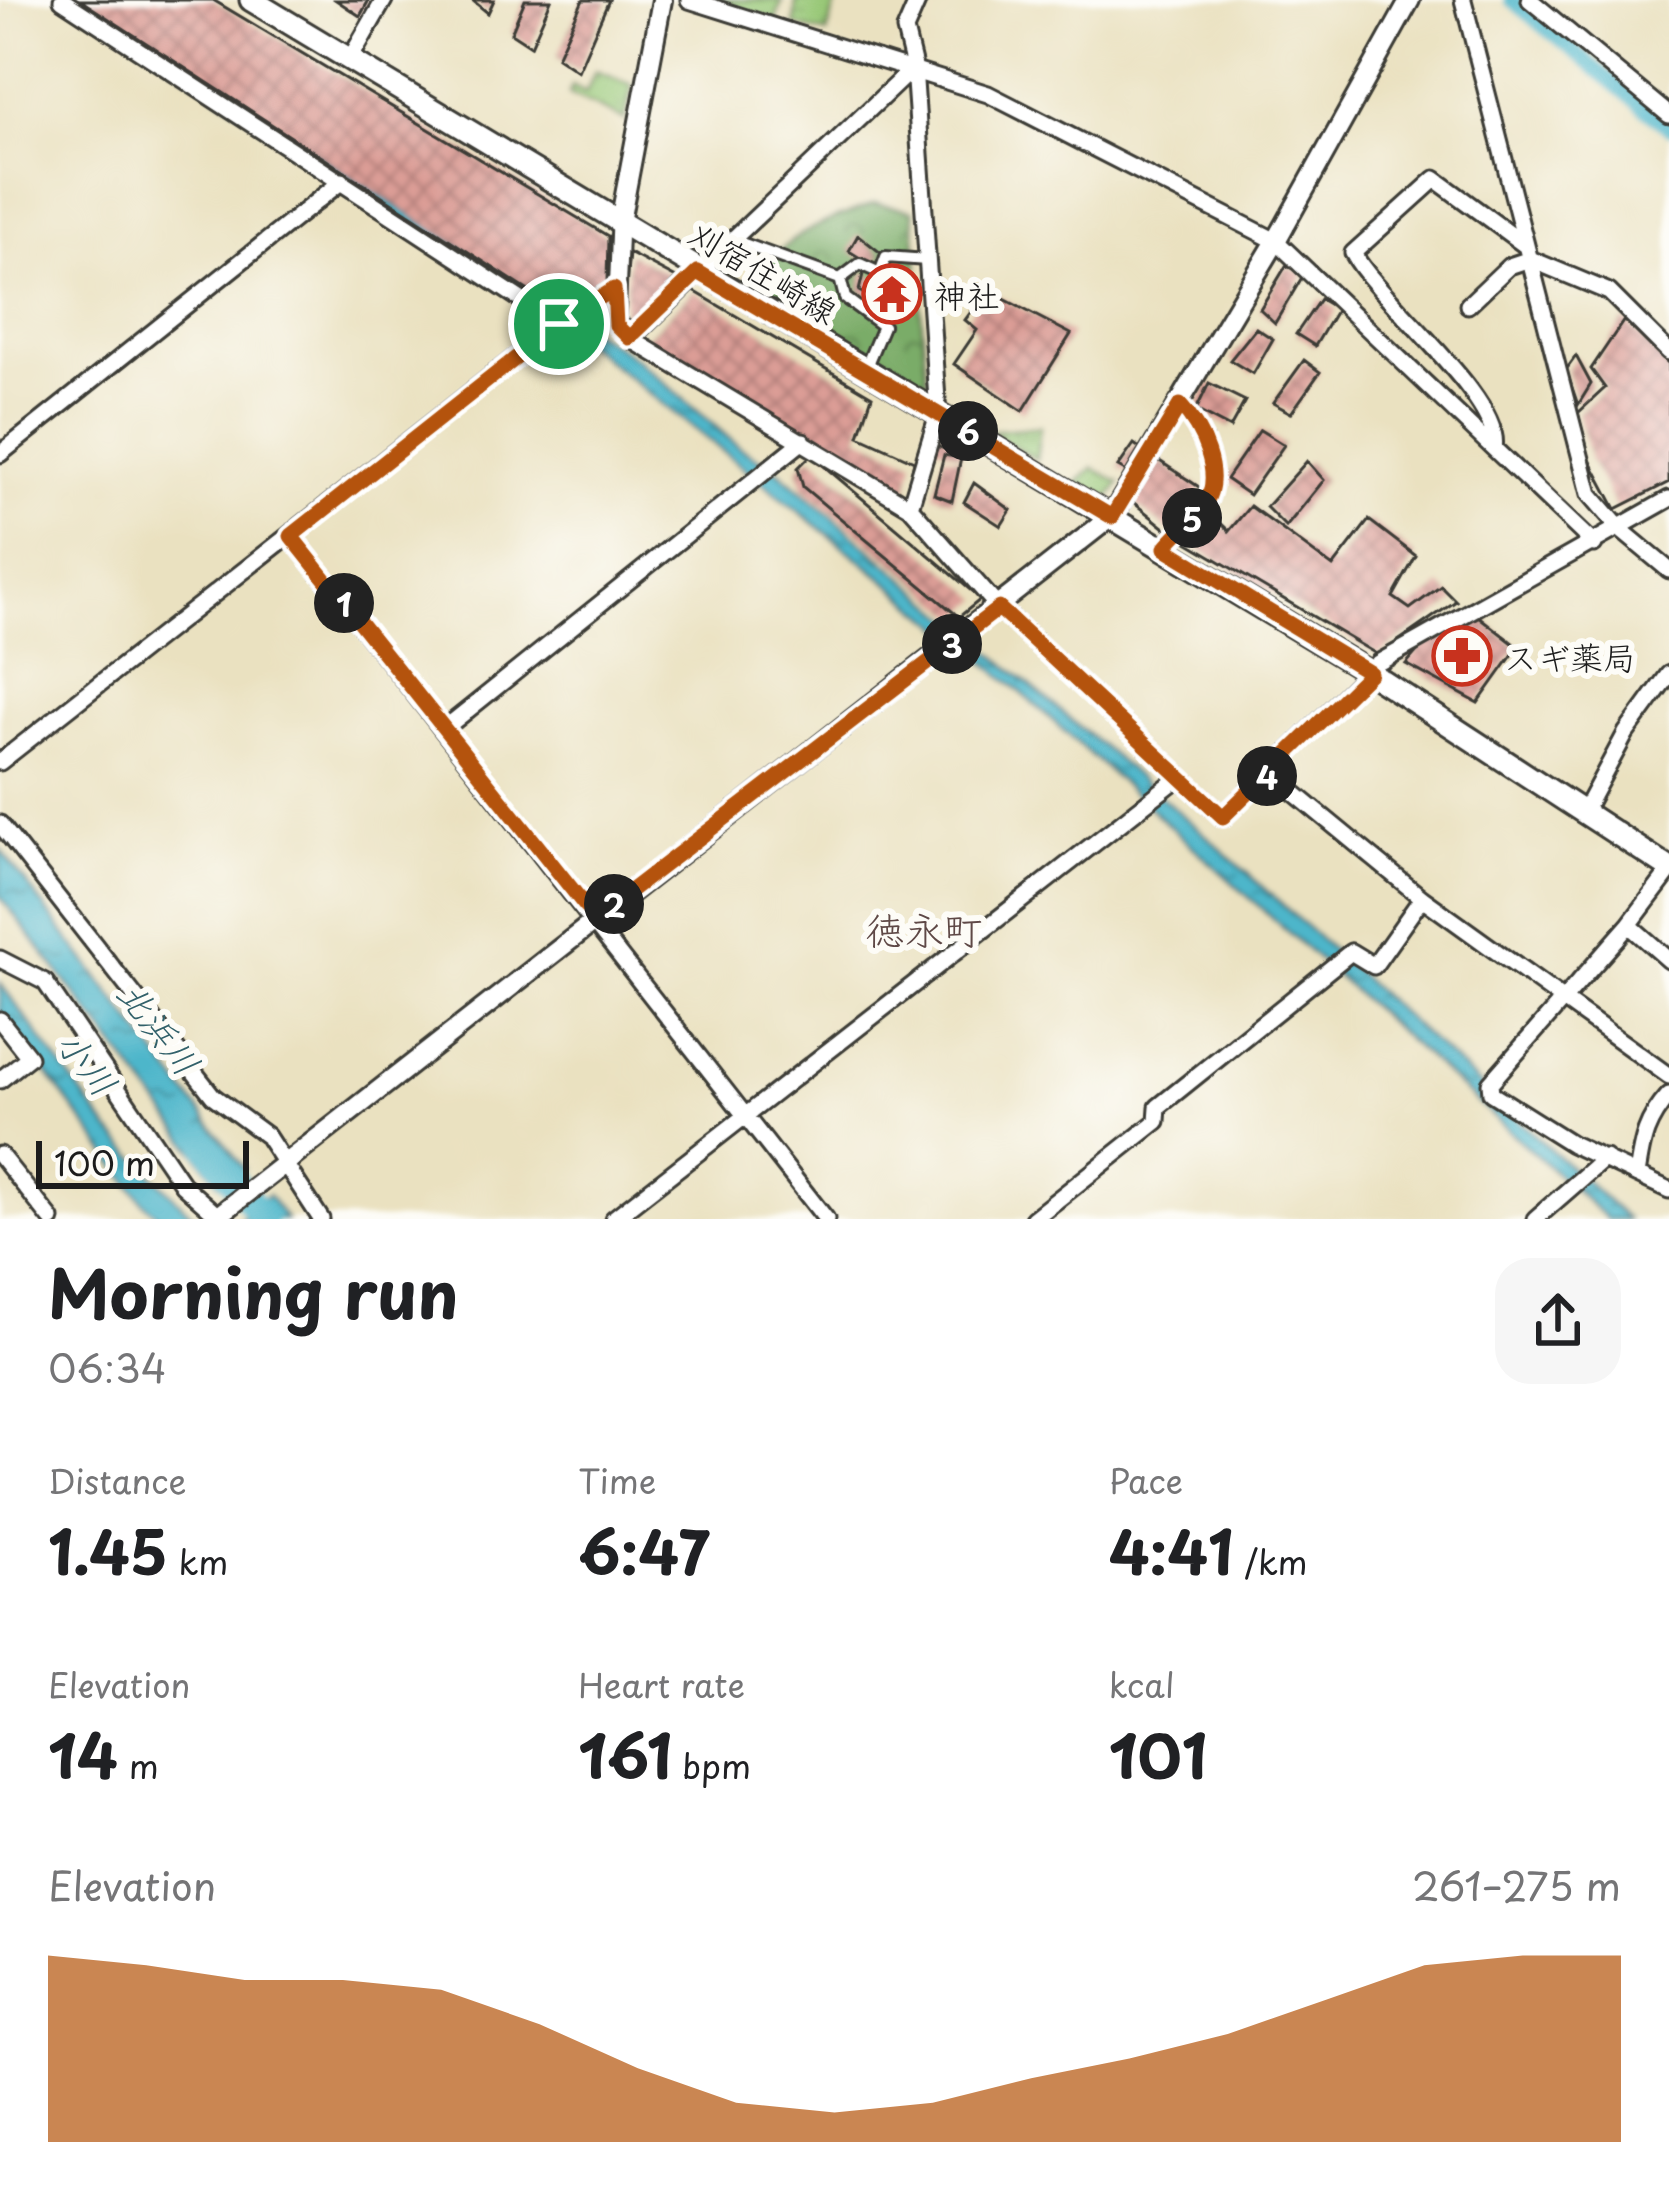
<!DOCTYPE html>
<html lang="en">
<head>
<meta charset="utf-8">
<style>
	:root { --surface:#fff; --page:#f6f6f6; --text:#202124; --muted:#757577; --accent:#b45309 }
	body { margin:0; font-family:"Playpen Sans","Klee One",sans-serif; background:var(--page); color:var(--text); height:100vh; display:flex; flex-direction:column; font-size:45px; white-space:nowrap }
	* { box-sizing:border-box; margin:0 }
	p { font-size:39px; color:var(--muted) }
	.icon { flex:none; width:66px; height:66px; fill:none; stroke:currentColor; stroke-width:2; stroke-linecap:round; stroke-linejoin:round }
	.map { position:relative; height:1219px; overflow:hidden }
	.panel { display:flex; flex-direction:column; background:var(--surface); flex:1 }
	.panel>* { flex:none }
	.scale { position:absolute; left:36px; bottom:30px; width:213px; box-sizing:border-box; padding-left:12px; border:6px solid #1c1c1c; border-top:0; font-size:33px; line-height:42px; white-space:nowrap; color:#1c1c1c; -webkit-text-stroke:9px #fdfcf7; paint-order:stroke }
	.pin { position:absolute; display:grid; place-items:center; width:102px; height:102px; color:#fff; margin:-51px; border:6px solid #fff; border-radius:50%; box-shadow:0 3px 12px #0007 }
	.km { position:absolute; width:60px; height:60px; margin:-30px; border-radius:50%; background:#222; color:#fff; font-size:33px; line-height:60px; text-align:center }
	.round { display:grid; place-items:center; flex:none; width:126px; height:126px; border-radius:36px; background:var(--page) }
	.head { display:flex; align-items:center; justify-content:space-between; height:204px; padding:0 48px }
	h1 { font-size:66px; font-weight:700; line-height:90px }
	.figures { display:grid; grid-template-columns:repeat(3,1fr); gap:18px; height:204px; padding:12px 48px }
	.figures div { display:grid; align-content:center }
	.figures b { font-size:60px; font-weight:700 }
	.figures small { font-size:33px; font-weight:400 }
	.figures p { font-size:33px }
	.chart { height:336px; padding:24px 48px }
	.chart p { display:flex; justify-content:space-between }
	.chart svg { width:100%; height:216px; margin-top:12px; fill:var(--accent); opacity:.7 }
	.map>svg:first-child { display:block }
	.grass { fill:url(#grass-tufts); stroke:#5a724a; stroke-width:3 }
	.forest { fill:url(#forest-crowns); stroke:#4b6442; stroke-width:3 }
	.wetland { fill:url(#wetland-marsh); stroke:#5a724a; stroke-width:3 }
	.water { fill:url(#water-ripples); stroke:#346973; stroke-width:3 }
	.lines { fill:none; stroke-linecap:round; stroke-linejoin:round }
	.canal { stroke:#4db6ca; stroke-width:15 }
	.river { stroke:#4db6ca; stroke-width:27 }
	.building { fill:url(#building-cross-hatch) }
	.pedestrian-casing { stroke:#3b3a35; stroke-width:16 }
	.minor-casing { stroke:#3b3a35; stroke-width:21 }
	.tertiary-casing { stroke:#3b3a35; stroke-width:24 }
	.secondary-casing { stroke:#3b3a35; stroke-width:27 }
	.pedestrian { stroke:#fff; stroke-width:10 }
	.minor { stroke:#fff; stroke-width:15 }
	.tertiary { stroke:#fff; stroke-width:18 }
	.secondary { stroke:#fff; stroke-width:21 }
	.route-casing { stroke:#fff; stroke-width:24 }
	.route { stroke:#b45309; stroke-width:15 }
	.labels { text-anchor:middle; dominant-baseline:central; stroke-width:12; stroke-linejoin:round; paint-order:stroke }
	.street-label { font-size:33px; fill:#1c1c1c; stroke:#fdfcf7 }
	.poi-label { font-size:33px; fill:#1c1c1c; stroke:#fdfcf7; text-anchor:start }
	.water-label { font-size:36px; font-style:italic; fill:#32616a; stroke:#fdfcf7 }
	.quarter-label { font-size:39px; fill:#5f4947; stroke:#fdfcf7 }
</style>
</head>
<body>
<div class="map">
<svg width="1669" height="1219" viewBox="0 0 1669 1219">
	<defs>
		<pattern id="grass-tufts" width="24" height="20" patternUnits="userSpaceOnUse" patternTransform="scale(3)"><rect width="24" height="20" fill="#98c877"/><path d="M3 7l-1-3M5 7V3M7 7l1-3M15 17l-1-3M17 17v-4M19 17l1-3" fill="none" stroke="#82ab66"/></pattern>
		<pattern id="forest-crowns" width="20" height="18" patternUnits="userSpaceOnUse" patternTransform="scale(3)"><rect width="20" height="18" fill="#7aac68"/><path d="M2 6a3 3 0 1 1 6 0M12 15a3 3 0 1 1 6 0" fill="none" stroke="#638b55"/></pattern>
		<pattern id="wetland-marsh" width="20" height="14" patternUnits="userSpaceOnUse" patternTransform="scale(3)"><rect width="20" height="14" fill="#98c877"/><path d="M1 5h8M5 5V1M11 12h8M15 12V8" fill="none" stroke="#82ab66"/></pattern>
		<pattern id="water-ripples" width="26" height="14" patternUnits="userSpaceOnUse" patternTransform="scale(3)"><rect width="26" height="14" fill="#4db6ca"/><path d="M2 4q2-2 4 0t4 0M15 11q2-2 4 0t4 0" fill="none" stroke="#3f93a3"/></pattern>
		<pattern id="building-cross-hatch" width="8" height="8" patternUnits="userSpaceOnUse" patternTransform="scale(3)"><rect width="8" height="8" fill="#db9d96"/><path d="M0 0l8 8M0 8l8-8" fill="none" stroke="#b17f7a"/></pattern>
	</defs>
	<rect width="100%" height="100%" fill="#fdfcf7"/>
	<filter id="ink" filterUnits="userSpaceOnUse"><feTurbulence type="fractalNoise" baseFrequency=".00833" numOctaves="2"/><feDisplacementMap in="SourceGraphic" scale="24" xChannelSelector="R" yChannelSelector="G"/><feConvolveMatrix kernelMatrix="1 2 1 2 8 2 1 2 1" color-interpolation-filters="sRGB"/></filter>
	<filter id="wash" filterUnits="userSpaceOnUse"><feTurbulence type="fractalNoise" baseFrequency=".004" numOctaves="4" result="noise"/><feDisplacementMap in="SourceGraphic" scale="48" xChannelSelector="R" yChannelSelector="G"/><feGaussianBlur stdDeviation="2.7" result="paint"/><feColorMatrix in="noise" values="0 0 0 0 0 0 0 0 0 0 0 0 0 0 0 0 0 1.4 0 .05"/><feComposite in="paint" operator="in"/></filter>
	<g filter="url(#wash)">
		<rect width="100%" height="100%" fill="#eae1c0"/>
		<path class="grass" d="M 595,71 L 632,85 L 625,120 L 569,94 L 572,86 L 586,93 Z
			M 1040,427 L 1036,459 L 989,431 Z
			M 1093,468 L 1120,483 L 1109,498 L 1077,483 Z"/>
		<path class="forest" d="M 875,203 L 913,210 L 927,386 L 756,284 C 778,235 828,221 875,203 Z"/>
		<path class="wetland" d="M 708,0 L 782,0 L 776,20 Z
			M 796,0 L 837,0 L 827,34 L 794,25 Z"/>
		<path class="water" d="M 75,0 L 637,359 L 738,446 L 780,472 L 1200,830 L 1627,1219 L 1607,1219 L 1015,687 L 863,562 L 565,327 Z
			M 0,849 L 244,1168 L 219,1183 L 0,896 Z
			M 0,983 L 110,1131 L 196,1219 L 162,1219 L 143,1202 L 0,1010 Z
			M 268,1195 L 286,1219 L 241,1219 L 241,1218 Z"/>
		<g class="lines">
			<path class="canal" d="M 1511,0 L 1669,128"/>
			<path class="river" d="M 207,1146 L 263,1219"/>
		</g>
		<g id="blocks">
			<path class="building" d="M 80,0 L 213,0 L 608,236 L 607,282 L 561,312 Z
				M 336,0 L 369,0 L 360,16 Z
				M 472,0 L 494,0 L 488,13 Z
				M 525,0 L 551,0 L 531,46 L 511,33 Z
				M 583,0 L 609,0 L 578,71 L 557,57 Z
				M 858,235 L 881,253 L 876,268 L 849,251 Z
				M 629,253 L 676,278 L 634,324 L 623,316 Z
				M 1286,266 L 1304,274 L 1275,323 L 1260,309 Z
				M 864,270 L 879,281 L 873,299 L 859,291 Z
				M 887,280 L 904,287 L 896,313 L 878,300 Z
				M 987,290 L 1071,334 L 1023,411 L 954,364 L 977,330 L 965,320 Z
				M 694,291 L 872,396 L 859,436 L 914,461 L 906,498 L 643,340 Z
				M 1320,299 L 1337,309 L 1315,346 L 1296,334 Z
				M 1624,320 L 1669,364 L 1669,482 L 1616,509 L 1590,460 L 1578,413 L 1605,388 L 1591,369 Z
				M 1256,328 L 1273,339 L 1253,374 L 1230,360 Z
				M 1576,356 L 1591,384 L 1578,405 L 1566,370 Z
				M 1304,360 L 1320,372 L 1291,413 L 1273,403 Z
				M 1209,383 L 1245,401 L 1230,428 L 1196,410 Z
				M 937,430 L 963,445 L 961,455 L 934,445 Z
				M 1260,430 L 1284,445 L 1249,495 L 1226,479 Z
				M 1134,444 L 1141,449 L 1127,472 L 1118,467 Z
				M 811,455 L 981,599 L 959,617 L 803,487 L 798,468 Z
				M 944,455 L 961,458 L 952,501 L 934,494 Z
				M 1155,458 L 1202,489 L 1170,532 L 1129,499 Z
				M 1307,461 L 1324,480 L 1286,527 L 1266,507 Z
				M 974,483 L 1011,510 L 1001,526 L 964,502 Z
				M 1250,506 L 1333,567 L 1369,520 L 1416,556 L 1393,597 L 1410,609 L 1441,586 L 1456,601 L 1378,655 L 1184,540 L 1204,507 L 1229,531 Z
				M 1478,616 L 1518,647 L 1478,703 L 1406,664 L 1420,648 Z"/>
		</g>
	</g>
	<g filter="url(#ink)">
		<use href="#blocks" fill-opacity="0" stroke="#3b3a35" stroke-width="3"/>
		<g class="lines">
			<defs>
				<path id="pedestrian" d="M 741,243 L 840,279 L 860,264 L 880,273 L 886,257 L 927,260
					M 840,278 L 845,298 L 883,326 L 867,364"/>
				<path id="minor" d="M 62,0 L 558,324
					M 689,0 L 988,94 L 1276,241 L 1594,544
					M 1463,0 L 1590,494 L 1621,530 L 1669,570
					M 1530,0 L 1669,115
					M 350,59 L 384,0
					M 620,222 L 616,325 L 629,338 L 910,507 L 999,608 L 1223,817 L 1378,663 L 1669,499
					M 1468,305 L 1509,266 L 1530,259 L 1609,292 L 1669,352
					M 629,338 L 914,67
					M 1494,448 C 1504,399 1378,300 1353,253 L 1435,179 L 1526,246
					M 0,454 L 342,181
					M 910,507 L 938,414 L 914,67 L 905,30 L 918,0
					M 291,536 L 826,1219
					M 1165,548 C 1177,533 1195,520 1205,504 C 1224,474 1201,427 1180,405
					M 444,729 L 803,441
					M 0,762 L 558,324 L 614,289
					M 1270,773 L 1422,898 L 1669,1076
					M 1583,813 L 1626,733 L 1669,674
					M 0,824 L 213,1096 L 267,1136 L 321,1219
					M 1669,872 L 1629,925 L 1490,1083 L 1491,1093 L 1572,1144 L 1669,1190
					M 1629,925 L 1669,960
					M 0,959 L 45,982 L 183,1185 L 218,1216
					M 0,1020 L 29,1057 L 0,1080
					M 0,1155 L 51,1219
					M 1637,1175 C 1642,1139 1646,1121 1669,1095
					M 613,1219 L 1177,779
					M 1033,1219 L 1157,1121 L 1158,1107 L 1351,952 L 1374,966 L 1422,898
					M 1535,1219 L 1605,1158"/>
				<path id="tertiary" d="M 620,222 L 662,0
					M 214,1219 L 1111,517 L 1276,241 L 1410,0"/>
				<path id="secondary" d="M 251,0 L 1370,673 L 1669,868"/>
			</defs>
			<use href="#pedestrian" class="pedestrian-casing"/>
			<use href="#minor" class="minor-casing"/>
			<use href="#tertiary" class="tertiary-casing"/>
			<use href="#secondary" class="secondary-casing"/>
			<use href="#pedestrian" class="pedestrian"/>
			<use href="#minor" class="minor"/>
			<use href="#tertiary" class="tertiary"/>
			<use href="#secondary" class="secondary"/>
		</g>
	</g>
	<g class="lines" filter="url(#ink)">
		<defs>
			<path id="route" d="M 698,272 L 1112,517 L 1180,405 C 1201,427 1224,474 1205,504 C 1195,520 1176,533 1165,548 L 1370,673 L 1223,817 L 999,608 L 595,918 L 291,536 L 559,324 L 614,289 L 616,325 L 629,338 Z"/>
		</defs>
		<use href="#route" class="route-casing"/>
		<use href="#route" class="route"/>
	</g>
	<defs>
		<symbol id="temple-ring" viewBox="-11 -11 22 22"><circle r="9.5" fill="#fdfcf7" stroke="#c8321e" stroke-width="1.5"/><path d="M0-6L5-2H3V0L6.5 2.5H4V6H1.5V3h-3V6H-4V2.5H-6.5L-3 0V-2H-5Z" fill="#c8321e"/></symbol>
		<symbol id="pharmacy-ring" viewBox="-11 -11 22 22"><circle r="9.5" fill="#fdfcf7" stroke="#c8321e" stroke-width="1.5"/><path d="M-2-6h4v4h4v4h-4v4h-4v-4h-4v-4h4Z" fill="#c8321e"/></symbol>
	</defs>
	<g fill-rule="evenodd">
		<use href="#temple-ring" x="859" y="261" width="66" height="66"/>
		<use href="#pharmacy-ring" x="1429" y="623" width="66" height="66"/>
	</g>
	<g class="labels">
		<g class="street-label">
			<text transform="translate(764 271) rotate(31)">刈宿住崎線</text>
		</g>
		<g class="poi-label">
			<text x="934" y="294">神社</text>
			<text x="1504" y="656">スギ薬局</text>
		</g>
		<g class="water-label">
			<text transform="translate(160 1027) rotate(52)">北浜川</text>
			<text transform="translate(88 1062) rotate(51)">小川</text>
		</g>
		<g class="quarter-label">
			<text x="924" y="928">徳永町</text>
		</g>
	</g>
</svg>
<div class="scale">100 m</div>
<div class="pin" style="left:559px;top:324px;background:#1e9e55"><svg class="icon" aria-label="arrive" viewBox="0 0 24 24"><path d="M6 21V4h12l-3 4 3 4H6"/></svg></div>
<b class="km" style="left:344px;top:603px">1</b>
<b class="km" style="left:614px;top:904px">2</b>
<b class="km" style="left:952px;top:644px">3</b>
<b class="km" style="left:1267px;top:776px">4</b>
<b class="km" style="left:1192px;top:518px">5</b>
<b class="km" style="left:968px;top:431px">6</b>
</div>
<section class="panel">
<div class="head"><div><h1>Morning run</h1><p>06:34</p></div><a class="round"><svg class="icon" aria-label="share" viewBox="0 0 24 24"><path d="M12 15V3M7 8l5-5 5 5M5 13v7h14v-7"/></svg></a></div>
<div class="figures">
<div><p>Distance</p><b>1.45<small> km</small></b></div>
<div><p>Time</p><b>6:47</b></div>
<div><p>Pace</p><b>4:41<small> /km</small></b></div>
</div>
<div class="figures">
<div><p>Elevation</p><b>14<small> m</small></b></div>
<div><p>Heart rate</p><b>161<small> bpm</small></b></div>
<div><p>kcal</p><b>101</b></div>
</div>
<div class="chart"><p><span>Elevation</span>261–275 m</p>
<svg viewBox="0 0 160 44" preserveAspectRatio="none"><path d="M0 44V6L10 8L20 11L30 11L40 13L50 20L60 29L70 36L80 38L90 36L100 31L110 27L120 22L130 15L140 8L150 6L160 6V44z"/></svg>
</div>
</section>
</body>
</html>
